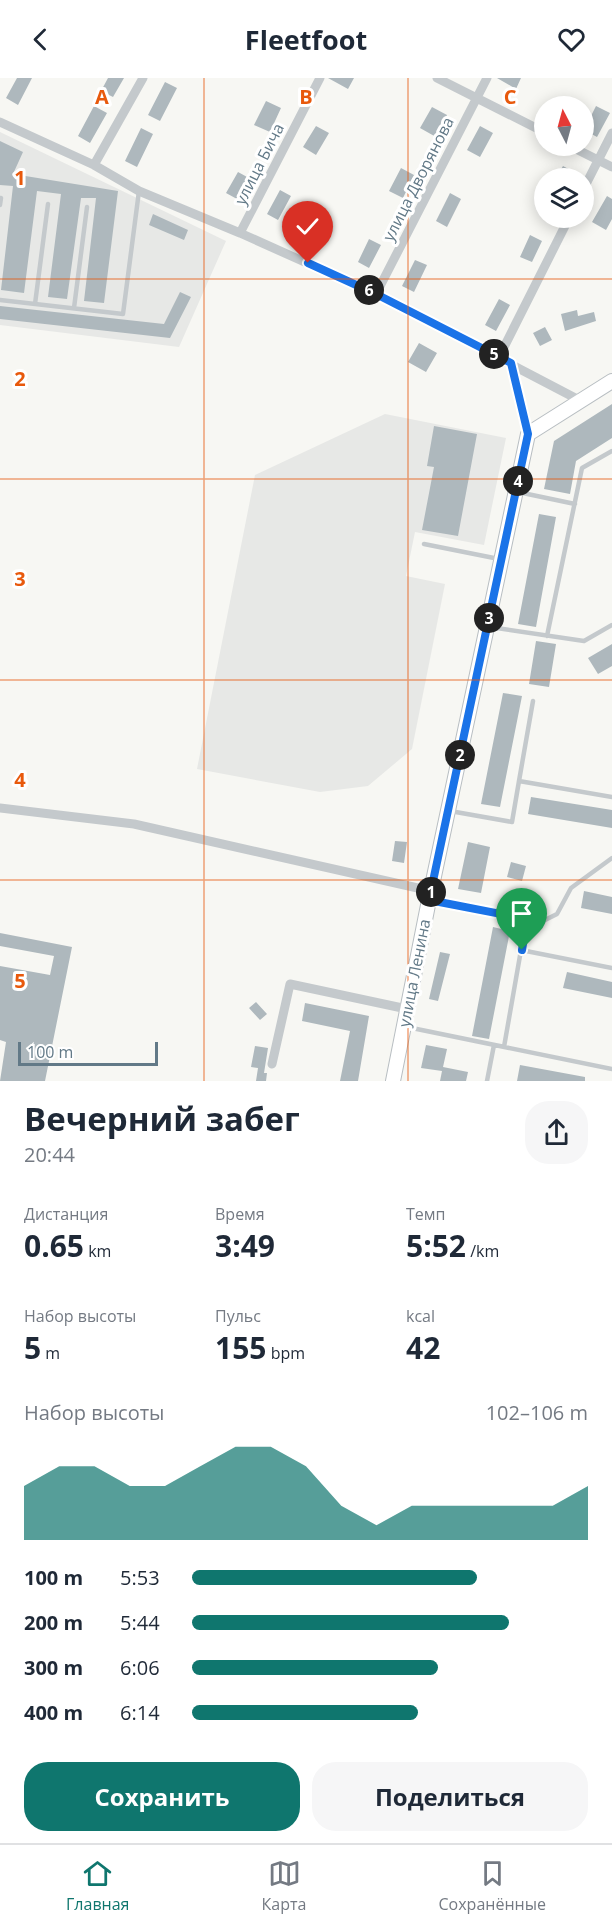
<!DOCTYPE html>
<html lang="ru">
<head>
<meta charset="utf-8">
<style>
	:root { --surface:#fff; --page:#f6f6f7; --text:#1f2937; --muted:#747a83; --line:#e0e1e3; --accent:#0f766e }
	body { margin:0; font-family:"Open Sans",sans-serif; background:var(--page); color:var(--text); height:100vh; display:flex; flex-direction:column; font-size:22px; white-space:nowrap }
	* { box-sizing:border-box; margin:0 }
	p { font-size:20px; color:var(--muted) }
	.icon { flex:none; width:33px; height:33px; fill:none; stroke:currentColor; stroke-width:2; stroke-linecap:round; stroke-linejoin:round }
	.map { position:relative; height:1003px; overflow:hidden }
	.drawer { display:flex; flex-direction:column; background:var(--surface); flex:1 }
	.drawer>* { flex:none }
	.needle { width:39px; rotate:354deg }
	.fabs { position:absolute; left:534px; top:18px; display:grid; gap:12px }
	.fabs a { display:grid; place-items:center; width:60px; height:60px; border-radius:50%; background:var(--surface); box-shadow:0 3px 15px #0003; font-size:30px }
	.scale { position:absolute; left:18px; bottom:15px; width:140px; box-sizing:border-box; padding-left:6px; border:3px solid #627987; border-top:0; font-size:16px; line-height:21px; white-space:nowrap; color:#627987; -webkit-text-stroke:4px #fff; paint-order:stroke }
	.pin { position:absolute; display:grid; place-items:center; width:51px; height:51px; color:#fff; margin:-62px -26px; border-radius:50% 50% 50% 0; rotate:-45deg; box-shadow:0 0 6px #0007 }
	.pin .icon { rotate:45deg }
	.km { position:absolute; width:30px; height:30px; margin:-15px; border-radius:50%; background:#222; color:#fff; font-size:16px; line-height:30px; text-align:center }
	.round { display:grid; place-items:center; flex:none; width:63px; height:63px; border-radius:24px; background:var(--page) }
	.summary { display:flex; align-items:center; justify-content:space-between; height:102px; padding:0 24px }
	h1 { font-size:33px; font-weight:700; line-height:45px }
	.figures { display:grid; grid-template-columns:repeat(3,1fr); gap:9px; height:102px; padding:6px 24px }
	.figures div { display:grid; align-content:center }
	.figures b { font-size:30px; font-weight:700 }
	.figures small { font-size:16px; font-weight:400 }
	.figures p { font-size:16px }
	.chart { height:168px; padding:12px 24px }
	.chart p { display:flex; justify-content:space-between }
	.chart svg { width:100%; height:108px; margin-top:6px; fill:var(--accent); opacity:.7 }
	.button { display:flex; gap:12px; margin-top:auto; padding:12px 24px }
	.button a { flex:1; height:69px; border-radius:24px; background:var(--accent); color:#fff; font-size:24px; font-weight:700; line-height:69px; text-align:center }
	.button a+a { background:var(--page); color:var(--text) }
	ul { padding:0 24px; list-style:none; font-size:20px }
	li { display:grid; grid-template-columns:96px 72px 1fr; align-items:center; height:45px }
	li i { height:15px; border-radius:8px; background:var(--accent) }
	header { display:flex; justify-content:space-between; align-items:center; height:78px; padding:0 24px; background:var(--surface); font-size:27px; font-weight:700 }
	.dock { display:flex; justify-content:space-around; align-items:center; height:84px; border-top:2px solid var(--line); background:var(--surface); font-size:16px; color:var(--muted) }
	.dock a { display:grid; justify-items:center; gap:3px }
	.dock .active { color:var(--accent) }
	.map>svg:first-child { display:block }
	.built { fill:#e7e8e6 }
	.building { fill:#aeb8bd }
	.lines { fill:none; stroke-linecap:round; stroke-linejoin:round }
	.secondary-casing { stroke:#b8bec2; stroke-width:16 }
	.lane { stroke:#c4c9cc; stroke-width:4.5 }
	.street { stroke:#c4c9cc; stroke-width:9 }
	.secondary { stroke:#fff; stroke-width:14 }
	.route-casing { stroke:#fff; stroke-width:12 }
	.route { stroke:#1a73e8; stroke-width:8 }
	.grid { fill:none; stroke:#e8590c; stroke-width:1.5; stroke-opacity:0.55 }
	.labels { text-anchor:middle; dominant-baseline:central; stroke-width:6; stroke-linejoin:round; paint-order:stroke }
	.street-label { font-size:16px; fill:#627987; stroke:#fff }
	.grid-label { font-size:20px; text-anchor:middle; font-weight:bold; fill:#e8590c; stroke:#fff; stroke-width:6; stroke-linejoin:round; paint-order:stroke }
</style>
</head>
<body>
<header><svg class="icon" aria-label="back" viewBox="0 0 24 24"><path d="M15 5l-7 7 7 7"/></svg>Fleetfoot<svg class="icon" aria-label="heart" viewBox="0 0 24 24"><path d="M12 20l-8-8c-3-5 5-10 8-4 3-6 11-1 8 4z"/></svg></header>
<div class="map">
<svg width="612" height="1003" viewBox="0 0 612 1003">
	<rect width="100%" height="100%" fill="#f7f7f3"/>
	<path class="built" d="M 0,54 L 226,163 L 179,269 L 0,247 Z
		M 385,336 L 506,360 L 484,467 L 415,454 L 406,498 L 445,506 L 412,671 L 368,708 L 320,714 L 197,691 L 255,397 Z"/>
	<path class="building" d="M 17,0 L 32,0 L 18,27 L 6,20 Z
		M 108,0 L 124,0 L 113,19 L 101,13 Z
		M 328,0 L 354,0 L 348,11 Z
		M 497,0 L 521,0 L 516,11 Z
		M 165,4 L 177,10 L 160,43 L 148,37 Z
		M 266,23 L 281,30 L 270,54 L 254,47 Z
		M 94,28 L 107,35 L 90,65 L 78,58 Z
		M 596,28 L 610,35 L 597,59 L 584,52 Z
		M 432,29 L 447,37 L 436,59 L 420,50 Z
		M 316,48 L 329,55 L 316,77 L 303,69 Z
		M 480,48 L 493,55 L 480,79 L 467,72 Z
		M 141,50 L 153,56 L 137,89 L 125,83 Z
		M 0,63 L 23,74 L 13,96 L 118,113 L 104,225 L 84,223 L 96,120 L 81,120 L 67,221 L 48,219 L 61,116 L 37,113 L 24,215 L 1,212 L 13,108 L 0,107 Z
		M 563,88 L 576,95 L 573,100 L 556,100 Z
		M 401,90 L 414,97 L 403,120 L 389,113 Z
		M 238,94 L 249,100 L 237,121 L 226,115 Z
		M 280,112 L 291,118 L 278,142 L 267,136 Z
		M 450,115 L 461,121 L 447,149 L 436,143 Z
		M 607,118 L 612,121 L 612,141 L 606,152 L 592,144 Z
		M 153,136 L 188,152 L 184,162 L 149,147 Z
		M 530,157 L 542,163 L 532,184 L 520,179 Z
		M 369,161 L 381,167 L 369,190 L 358,184 Z
		M 415,182 L 427,187 L 414,214 L 402,208 Z
		M 180,214 L 191,219 L 170,260 L 0,241 L 0,228 L 164,246 Z
		M 499,221 L 510,227 L 496,253 L 485,247 Z
		M 577,232 L 578,238 L 594,234 L 596,243 L 565,253 L 561,236 Z
		M 545,249 L 552,262 L 540,268 L 533,255 Z
		M 419,265 L 437,275 L 426,294 L 408,284 Z
		M 612,326 L 612,360 L 576,383 L 570,416 L 544,411 L 554,363 Z
		M 434,348 L 477,356 L 458,458 L 422,452 L 434,389 L 427,388 Z
		M 539,436 L 556,439 L 536,549 L 518,546 Z
		M 536,563 L 556,566 L 549,609 L 529,606 Z
		M 612,566 L 612,588 L 598,596 L 588,580 Z
		M 503,615 L 522,618 L 500,729 L 481,726 Z
		M 531,719 L 612,732 L 612,750 L 528,736 Z
		M 395,763 L 407,764 L 404,785 L 392,783 Z
		M 468,764 L 490,769 L 481,815 L 458,811 Z
		M 511,784 L 526,788 L 522,803 L 507,799 Z
		M 584,813 L 612,819 L 612,836 L 581,830 Z
		M 493,849 L 510,853 L 489,961 L 472,958 Z
		M 0,855 L 72,869 L 45,1003 L 0,1003 L 6,964 L 0,962 L 0,888 L 50,897 L 54,878 L 0,868 Z
		M 440,874 L 450,876 L 438,923 L 429,921 Z
		M 567,894 L 612,904 L 612,920 L 563,910 Z
		M 256,924 L 267,936 L 260,942 L 249,930 Z
		M 305,925 L 369,938 L 358,1003 L 340,1003 L 350,953 L 302,943 Z
		M 426,967 L 447,971 L 443,989 L 468,994 L 466,1003 L 440,1003 L 442,993 L 421,990 Z
		M 255,968 L 268,970 L 264,995 L 267,995 L 266,1003 L 256,1003 L 258,990 L 251,989 Z
		M 520,987 L 585,999 L 585,1003 L 517,1003 Z"/>
	<g class="lines">
		<defs>
			<path id="secondary" d="M 393,1003 L 429,822 L 528,356 L 612,303"/>
		</defs>
		<use href="#secondary" class="secondary-casing"/>
		<path class="lane" d="M 0,127 L 1,120
			M 0,222 L 123,236 L 139,113
			M 35,226 L 48,126
			M 74,230 L 87,129
			M 518,414 L 575,426
			M 424,466 L 499,481
			M 490,549 L 584,563 L 612,547
			M 547,558 L 582,390 L 612,373
			M 533,623 L 519,703 L 612,719
			M 450,733 L 512,744 L 519,703
			M 612,780 L 571,810 L 557,836 L 545,842 L 527,841 L 521,872 L 612,890
			M 430,822 L 527,841
			M 407,949 L 612,991
			M 504,969 L 521,872
			M 487,1003 L 494,967"/>
		<path class="street" d="M 437,0 L 544,54
			M 0,44 L 94,87 L 139,113 L 240,155 L 376,216 L 581,323
			M 570,68 L 612,89
			M 94,87 L 143,0
			M 584,110 L 612,55
			M 240,155 L 320,0
			M 376,216 L 487,0
			M 499,279 L 569,140
			M 511,285 L 528,356
			M 0,730 L 134,746 L 431,813
			M 272,986 L 290,906 L 407,931"/>
		<use href="#secondary" class="secondary"/>
	</g>
	<g class="lines">
		<defs>
			<path id="route" d="M 308,185 L 376,216 L 511,285 L 528,356 L 429,822 L 527,841 L 522,872"/>
		</defs>
		<use href="#route" class="route-casing"/>
		<use href="#route" class="route"/>
	</g>
	<path class="grid" d="M 204,0 L 204,1003M 408,0 L 408,1003M 0,201 L 612,201M 0,401 L 612,401M 0,602 L 612,602M 0,802 L 612,802"/>
	<g class="labels">
		<g class="street-label">
			<text transform="translate(259 86) rotate(-63)">улица Бича</text>
			<text transform="translate(418 101) rotate(-63)">улица Дворянова</text>
			<text transform="translate(414 895) rotate(-79)">улица Ленина</text>
		</g>
	</g>
	<g class="grid-label">
		<text x="102" y="26">A</text>
		<text x="306" y="26">B</text>
		<text x="510" y="26">C</text>
		<text x="20" y="107">1</text>
		<text x="20" y="308">2</text>
		<text x="20" y="508">3</text>
		<text x="20" y="709">4</text>
		<text x="20" y="910">5</text>
	</g>
</svg>
<div class="fabs">
<a><svg class="needle" viewBox="-14 -14 28 28"><path d="M0-13l5 13h-10z" fill="#e53935"/><path d="M0 13l5-13h-10z" fill="#747a83"/></svg></a>
<a><svg class="icon" aria-label="layers" viewBox="0 0 24 24"><path d="M12 4l9 5-9 5-9-5zM3 14l9 5 9-5"/></svg></a>
</div>
<div class="scale">100 m</div>
<div class="pin" style="left:522px;top:872px;background:#1e9e55"><svg class="icon" aria-label="arrive" viewBox="0 0 24 24"><path d="M6 21V4h12l-3 4 3 4H6"/></svg></div>
<div class="pin" style="left:308px;top:185px;background:#d93025"><svg class="icon" aria-label="check" viewBox="0 0 24 24"><path d="M5 12l5 5 9-10"/></svg></div>
<b class="km" style="left:431px;top:814px">1</b>
<b class="km" style="left:460px;top:677px">2</b>
<b class="km" style="left:489px;top:540px">3</b>
<b class="km" style="left:518px;top:403px">4</b>
<b class="km" style="left:494px;top:276px">5</b>
<b class="km" style="left:369px;top:212px">6</b>
</div>
<section class="drawer">
<div class="summary"><div><h1>Вечерний забег</h1><p>20:44</p></div><a class="round"><svg class="icon" aria-label="share" viewBox="0 0 24 24"><path d="M12 15V3M7 8l5-5 5 5M5 13v7h14v-7"/></svg></a></div>
<div class="figures">
<div><p>Дистанция</p><b>0.65<small> km</small></b></div>
<div><p>Время</p><b>3:49</b></div>
<div><p>Темп</p><b>5:52<small> /km</small></b></div>
</div>
<div class="figures">
<div><p>Набор высоты</p><b>5<small> m</small></b></div>
<div><p>Пульс</p><b>155<small> bpm</small></b></div>
<div><p>kcal</p><b>42</b></div>
</div>
<div class="chart"><p><span>Набор высоты</span>102–106 m</p>
<svg viewBox="0 0 160 44" preserveAspectRatio="none"><path d="M0 44V22L10 14L20 14L30 22L40 22L50 14L60 6L70 6L80 14L90 30L100 38L110 30L120 30L130 30L140 30L150 30L160 22V44z"/></svg>
</div>
<ul>
<li><b>100 m</b>5:53<i style="width:72%"></i></li>
<li><b>200 m</b>5:44<i style="width:80%"></i></li>
<li><b>300 m</b>6:06<i style="width:62%"></i></li>
<li><b>400 m</b>6:14<i style="width:57%"></i></li>
</ul>
<div class="button"><a>Сохранить</a><a>Поделиться</a></div>
</section>
<nav class="dock">
<a class="active"><svg class="icon" aria-label="home" viewBox="0 0 24 24"><path d="M3 11l9-7 9 7M6 9v11h12V9"/></svg>Главная</a>
<a><svg class="icon" aria-label="map" viewBox="0 0 24 24"><path d="M3 6l6-2 6 2 6-2v14l-6 2-6-2-6 2zM9 4v14M15 6v14"/></svg>Карта</a>
<a><svg class="icon" aria-label="saved" viewBox="0 0 24 24"><path d="M7 4h10v16l-5-4-5 4z"/></svg>Сохранённые</a>
</nav>
</body>
</html>
